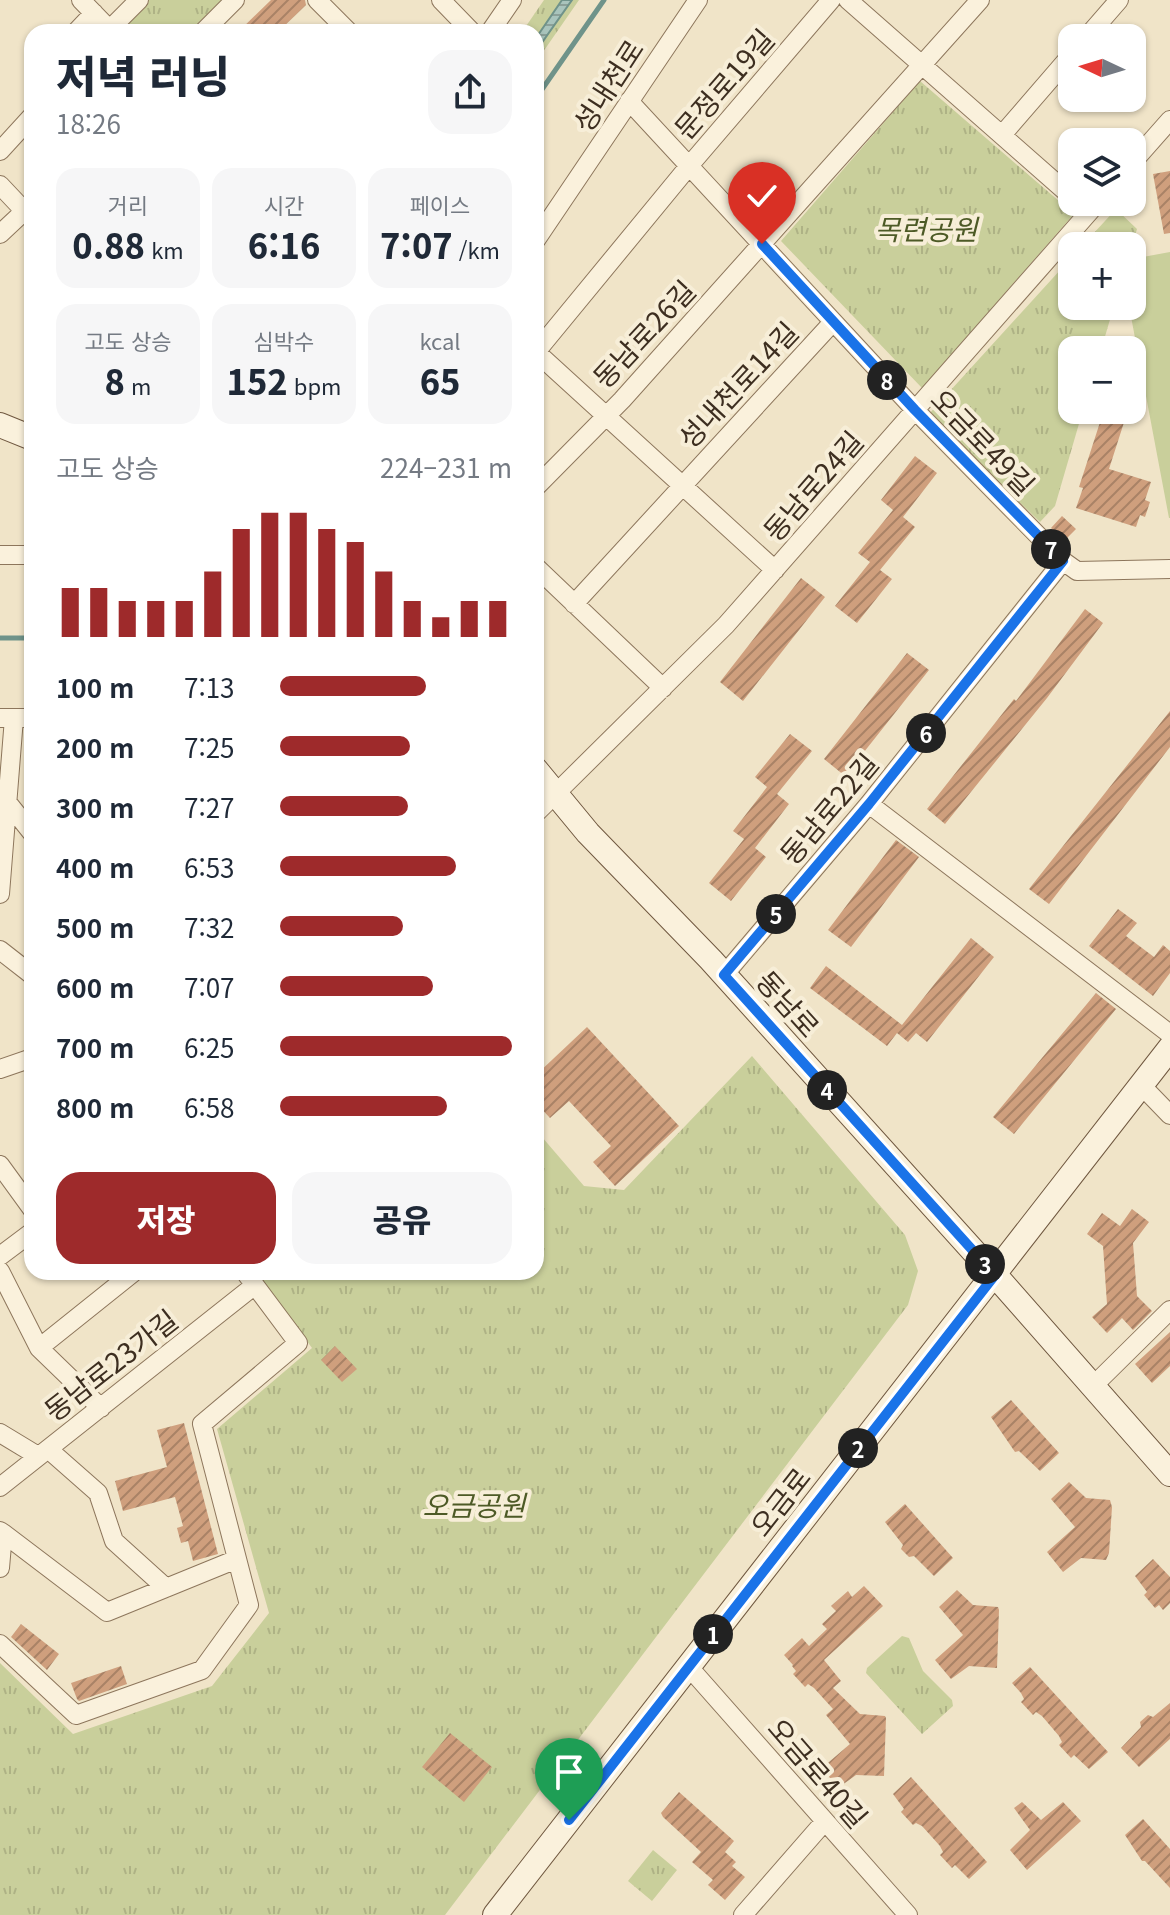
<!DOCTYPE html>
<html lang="ko">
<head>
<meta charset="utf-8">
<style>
	:root { --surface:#fff; --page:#f6f6f7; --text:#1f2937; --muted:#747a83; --accent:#9e2a2b }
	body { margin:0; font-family:Georgia,"Noto Sans KR",serif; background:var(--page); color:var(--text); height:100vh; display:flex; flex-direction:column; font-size:30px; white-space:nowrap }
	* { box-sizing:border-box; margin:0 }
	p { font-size:26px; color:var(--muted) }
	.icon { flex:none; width:44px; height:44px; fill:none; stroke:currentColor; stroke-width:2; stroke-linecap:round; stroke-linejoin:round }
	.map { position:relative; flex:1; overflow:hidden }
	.panel { position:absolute; left:24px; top:24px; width:520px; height:1256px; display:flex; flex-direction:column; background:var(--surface); border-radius:24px; box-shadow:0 2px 6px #0004 }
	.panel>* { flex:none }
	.needle { width:52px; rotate:274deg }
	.fabs { position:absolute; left:1058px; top:24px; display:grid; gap:16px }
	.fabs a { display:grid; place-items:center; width:88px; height:88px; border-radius:16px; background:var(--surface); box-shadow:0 2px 6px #0004; font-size:40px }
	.pin { position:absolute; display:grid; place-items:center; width:68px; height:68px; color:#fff; margin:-82px -34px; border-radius:50% 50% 50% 0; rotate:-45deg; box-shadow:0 0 8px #0007 }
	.pin .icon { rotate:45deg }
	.km { position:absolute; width:40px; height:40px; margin:-20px; border-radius:50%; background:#222; color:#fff; font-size:22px; line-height:40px; text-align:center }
	.round { display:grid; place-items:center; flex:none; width:84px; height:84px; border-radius:24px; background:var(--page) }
	.overview { display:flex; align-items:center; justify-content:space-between; height:136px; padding:0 32px }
	h1 { font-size:44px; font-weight:800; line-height:60px }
	.stats { display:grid; grid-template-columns:repeat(3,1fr); gap:12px; height:136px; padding:8px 32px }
	.stats div { display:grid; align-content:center; border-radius:20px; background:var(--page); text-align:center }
	.stats b { font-size:34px; font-weight:800 }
	.stats small { font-size:22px; font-weight:400 }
	.stats p { font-size:22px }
	.chart { height:224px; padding:16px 32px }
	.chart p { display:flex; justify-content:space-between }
	.chart svg { width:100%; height:144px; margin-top:8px; stroke:var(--accent); stroke-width:6 }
	.cta { display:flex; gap:16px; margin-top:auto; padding:16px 32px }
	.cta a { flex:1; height:92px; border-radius:24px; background:var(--accent); color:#fff; font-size:32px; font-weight:800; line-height:92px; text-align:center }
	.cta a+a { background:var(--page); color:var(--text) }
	ul { padding:0 32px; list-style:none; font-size:26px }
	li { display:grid; grid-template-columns:128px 96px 1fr; align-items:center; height:60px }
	li i { height:20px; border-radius:10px; background:var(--accent) }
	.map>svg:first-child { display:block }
	.grass { fill:#c9cf9b }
	.park { fill:url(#park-tufts) }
	.water { fill:url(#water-rules); stroke:#6f938a; stroke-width:2 }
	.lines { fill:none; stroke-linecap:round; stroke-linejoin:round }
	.stream { stroke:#6f938a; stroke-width:5 }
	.building { fill:url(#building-hatch) }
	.street-casing { stroke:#8d765c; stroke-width:20 }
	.secondary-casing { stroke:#6f573f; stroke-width:26 }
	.street { stroke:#faf1dc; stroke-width:18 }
	.secondary { stroke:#faf1dc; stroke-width:24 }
	.route-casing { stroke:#fff; stroke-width:16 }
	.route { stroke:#1a73e8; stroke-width:10 }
	.labels { text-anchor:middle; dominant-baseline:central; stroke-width:8; stroke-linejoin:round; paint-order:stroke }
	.street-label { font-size:28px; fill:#3d2e20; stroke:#f7eed8 }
	.park-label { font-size:28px; font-style:italic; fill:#4d5a26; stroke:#f7eed8 }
</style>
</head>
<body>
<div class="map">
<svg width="1170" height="1915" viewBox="0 0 1170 1915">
	<defs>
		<pattern id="park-tufts" width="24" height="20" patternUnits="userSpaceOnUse" patternTransform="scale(2)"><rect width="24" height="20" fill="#c9cf9b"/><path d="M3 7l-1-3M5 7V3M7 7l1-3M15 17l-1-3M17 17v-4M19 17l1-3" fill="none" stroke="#aeb285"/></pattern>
		<pattern id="water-rules" width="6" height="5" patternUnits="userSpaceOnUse" patternTransform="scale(2)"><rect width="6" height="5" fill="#a9c4bc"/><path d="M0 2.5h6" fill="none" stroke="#8ba098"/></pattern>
		<pattern id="building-hatch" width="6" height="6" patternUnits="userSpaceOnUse" patternTransform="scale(2)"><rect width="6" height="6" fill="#cf9f7d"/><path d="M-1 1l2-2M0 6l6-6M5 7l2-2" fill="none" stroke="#a98266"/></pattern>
	</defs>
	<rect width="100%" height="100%" fill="#f0e4c8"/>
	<path class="grass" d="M 1170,252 L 1170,518 L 1169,518 L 1129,306 L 1132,306 L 1132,259 Z"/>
	<path class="park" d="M 145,0 L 231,0 L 198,32 L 119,32 Z
		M 544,0 L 579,0 L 536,62 L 536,32 L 522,32 Z
		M 920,81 L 1074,214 L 922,388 L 781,241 Z
		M 1116,209 L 1137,229 L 1132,246 L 1082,246 Z
		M 1072,257 L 1072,306 L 1114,306 L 1101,350 L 1072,350 L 1072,410 L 1083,410 L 1055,506 L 1040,522 L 929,414 Z
		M 752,1056 L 905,1235 L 918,1271 L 908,1305 L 445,1915 L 0,1915 L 0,1663 L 73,1734 L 212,1686 L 269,1613 L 217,1429 L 312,1348 L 256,1272 L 536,1272 L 536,1130 L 584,1186 L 624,1190 Z
		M 902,1636 L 909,1638 L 923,1671 L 952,1700 L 953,1706 L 922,1734 L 866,1673 L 867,1668 Z
		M 653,1850 L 677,1870 L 652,1901 L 628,1881 Z"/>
	<path class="water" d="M 562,0 L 572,0 L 536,51 L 536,38 Z"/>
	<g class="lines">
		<path class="stream" d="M 536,98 L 604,0
			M 0,638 L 32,638"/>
	</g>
	<path class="building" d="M 271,0 L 305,0 L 306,5 L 278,32 L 238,32 Z
		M 1170,171 L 1170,233 L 1164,234 L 1153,174 Z
		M 1104,410 L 1128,410 L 1109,469 L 1151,482 L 1145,500 L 1150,502 L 1145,517 L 1140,515 L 1136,527 L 1076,508 L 1083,488 L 1079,487 Z
		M 915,456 L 937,473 L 903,517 L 915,527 L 880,570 L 892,579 L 857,623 L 835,606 L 870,562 L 858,553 L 893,510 L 881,500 Z
		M 1062,516 L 1076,529 L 1064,541 L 1051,528 Z
		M 801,578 L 825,597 L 743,701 L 720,682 Z
		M 1085,609 L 1103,623 L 1047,698 L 945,824 L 927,809 L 1014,699 L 1016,701 Z
		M 907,653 L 929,670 L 845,776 L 824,759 Z
		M 1170,711 L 1170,747 L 1049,904 L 1029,889 Z
		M 790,734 L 812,751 L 777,794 L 789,804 L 755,848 L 766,857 L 731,901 L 709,883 L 744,839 L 733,831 L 767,787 L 755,777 Z
		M 896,840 L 919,857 L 851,947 L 828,930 Z
		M 1118,909 L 1137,923 L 1126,936 L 1154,957 L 1163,945 L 1170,951 L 1170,973 L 1153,996 L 1089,946 Z
		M 971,938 L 994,957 L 927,1042 L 916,1033 L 908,1042 L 897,1033 L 887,1046 L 810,988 L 826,966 L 902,1025 Z
		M 1096,993 L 1116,1009 L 1014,1134 L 993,1117 Z
		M 587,1027 L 679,1126 L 615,1186 L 593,1162 L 611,1146 L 569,1101 L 550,1118 L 536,1103 L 536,1075 Z
		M 1132,1209 L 1149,1222 L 1133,1243 L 1137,1296 L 1152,1311 L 1133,1330 L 1122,1318 L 1107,1333 L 1092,1317 L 1107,1304 L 1103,1246 L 1087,1234 L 1102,1213 L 1120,1226 Z
		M 1170,1332 L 1170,1366 L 1152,1383 L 1135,1364 Z
		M 335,1346 L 357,1369 L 342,1382 L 321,1360 Z
		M 1011,1400 L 1059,1453 L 1040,1471 L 1019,1451 L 1015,1452 L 991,1417 Z
		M 184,1423 L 218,1554 L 193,1561 L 188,1541 L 181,1543 L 177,1528 L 183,1526 L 175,1497 L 123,1511 L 115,1481 L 167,1467 L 157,1430 Z
		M 1069,1482 L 1086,1498 L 1110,1500 L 1112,1507 L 1109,1553 L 1106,1560 L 1081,1558 L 1063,1572 L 1047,1552 L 1075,1527 L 1051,1499 Z
		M 905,1504 L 953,1558 L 934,1576 L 914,1556 L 909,1557 L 901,1549 L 903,1545 L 885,1522 Z
		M 1153,1559 L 1170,1577 L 1170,1603 L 1163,1610 L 1159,1605 L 1155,1608 L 1144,1595 L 1147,1592 L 1135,1576 Z
		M 864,1586 L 883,1606 L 824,1660 L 841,1681 L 833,1688 L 860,1714 L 885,1716 L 886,1718 L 884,1776 L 856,1775 L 838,1788 L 822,1768 L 850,1744 L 826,1715 L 833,1709 L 814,1688 L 808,1684 L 805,1687 L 793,1674 L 796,1671 L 792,1666 L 793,1665 L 784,1655 L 802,1638 L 809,1646 L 827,1629 L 822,1624 L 836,1611 L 831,1606 L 848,1591 L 852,1597 Z
		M 957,1590 L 973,1605 L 998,1607 L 999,1610 L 997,1668 L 969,1666 L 951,1679 L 935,1660 L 963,1635 L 939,1607 Z
		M 21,1624 L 59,1654 L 47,1670 L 11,1637 Z
		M 121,1666 L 127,1684 L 79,1701 L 77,1699 L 71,1683 Z
		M 1030,1667 L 1108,1752 L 1089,1769 L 1074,1755 L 1071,1758 L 1059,1745 L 1062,1742 L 1059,1736 L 1042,1716 L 1036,1712 L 1033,1715 L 1021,1702 L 1024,1699 L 1021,1693 L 1012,1683 Z
		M 1170,1703 L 1170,1739 L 1139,1767 L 1121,1748 L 1141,1727 L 1140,1722 L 1148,1715 L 1153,1717 Z
		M 450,1733 L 492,1767 L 464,1802 L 422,1767 Z
		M 911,1777 L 987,1862 L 969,1879 L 955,1865 L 952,1868 L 940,1855 L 943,1852 L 940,1846 L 922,1826 L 916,1823 L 913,1825 L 901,1812 L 904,1809 L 893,1794 Z
		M 679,1792 L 734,1841 L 725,1852 L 736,1862 L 732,1866 L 745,1877 L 725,1900 L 708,1885 L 713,1880 L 692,1862 L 701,1852 L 663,1817 L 661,1813 Z
		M 1022,1802 L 1041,1820 L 1063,1802 L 1081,1821 L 1027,1870 L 1010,1850 L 1030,1830 L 1014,1808 Z
		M 1143,1819 L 1170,1849 L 1170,1888 L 1145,1861 L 1142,1861 L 1125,1835 Z"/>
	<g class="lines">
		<defs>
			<path id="street" d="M 81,0 L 112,32
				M 317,0 L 349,32
				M 441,0 L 472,32
				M 848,0 L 1072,197
				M 110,29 L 139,0
				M 76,32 L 94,13
				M 203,32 L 235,0
				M 490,32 L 512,0
				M 1086,38 L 1119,0
				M 629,101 L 915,410 L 1063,561 L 1077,571 L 1170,569
				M 1002,135 L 1072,54
				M 0,151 L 32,116
				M 1132,163 L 1170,120
				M 0,185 L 32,219
				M 0,234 L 32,204
				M 536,240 L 698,0
				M 536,352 L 689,166 L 831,0
				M 536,352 L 775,570
				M 536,487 L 622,400 L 980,0
				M 0,555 L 32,555
				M 536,567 L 663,688
				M 574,604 L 833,322
				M 0,718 L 32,718
				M 8,803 L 32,833
				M 869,804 L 1170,1034
				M 536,813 L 726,625 L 1098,202
				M 0,894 L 14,718
				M 0,950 L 32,975
				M 724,975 L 869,804 L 1063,561
				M 0,1069 L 32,1058
				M 1141,1085 L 1170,1115
				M 0,1165 L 32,1209
				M 0,1256 L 32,1232
				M 0,1271 L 39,1348 L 101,1408
				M 39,1348 L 134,1272
				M 1092,1387 L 1170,1310
				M 0,1433 L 38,1456
				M 48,1449 L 98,1493 L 114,1541 L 166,1588
				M 0,1487 L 255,1285
				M 0,1531 L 3,1533 L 0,1568
				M 3,1533 L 107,1612 L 237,1559
				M 0,1644 L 76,1715 L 202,1670 L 249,1605 L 202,1424 L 298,1343 L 245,1272
				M 688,1666 L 908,1915
				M 743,1915 L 825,1821"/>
			<path id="secondary" d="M 0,425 L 32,438
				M 536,770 L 588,833 L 711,960 L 995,1275 L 1170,1474
				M 495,1915 L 1170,1048"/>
		</defs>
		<use href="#street" class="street-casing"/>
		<use href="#secondary" class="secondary-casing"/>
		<use href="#street" class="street"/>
		<use href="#secondary" class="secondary"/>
	</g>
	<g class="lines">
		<defs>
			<path id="route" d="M 569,1820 L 995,1275 L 724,975 L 869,804 L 1063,561 L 915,410 L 762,244"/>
		</defs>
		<use href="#route" class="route-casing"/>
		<use href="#route" class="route"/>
	</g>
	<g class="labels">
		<g class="street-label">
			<text transform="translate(723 83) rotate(-49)">문정로19길</text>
			<text transform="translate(607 85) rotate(-57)">성내천로</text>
			<text transform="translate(643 333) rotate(-47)">동남로26길</text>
			<text transform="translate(737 384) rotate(-47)">성내천로14길</text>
			<text transform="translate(984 441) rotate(46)">오금로49길</text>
			<text transform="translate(812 485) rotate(-49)">동남로24길</text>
			<text transform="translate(828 808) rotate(-50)">동남로22길</text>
			<text transform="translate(789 1003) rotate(48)">동남로</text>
			<text transform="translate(110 1364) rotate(-38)">동남로23가길</text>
			<text transform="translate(779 1501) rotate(-52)">오금로</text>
			<text transform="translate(819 1772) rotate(49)">오금로40길</text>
		</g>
		<g class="park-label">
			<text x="926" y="228">목련공원</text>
			<text x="474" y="1504">오금공원</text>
		</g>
	</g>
</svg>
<div class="fabs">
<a><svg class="needle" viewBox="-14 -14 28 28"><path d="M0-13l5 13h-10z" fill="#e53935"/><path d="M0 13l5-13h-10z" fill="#747a83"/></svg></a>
<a><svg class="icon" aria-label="layers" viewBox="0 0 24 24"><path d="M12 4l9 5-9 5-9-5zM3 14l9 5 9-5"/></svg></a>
<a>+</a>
<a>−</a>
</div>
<div class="pin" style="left:569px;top:1820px;background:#1e9e55"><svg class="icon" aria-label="arrive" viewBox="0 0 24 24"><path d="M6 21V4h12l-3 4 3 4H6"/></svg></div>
<div class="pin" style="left:762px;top:244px;background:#d93025"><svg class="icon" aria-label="check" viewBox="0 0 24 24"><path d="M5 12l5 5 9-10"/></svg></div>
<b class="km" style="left:713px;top:1634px">1</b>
<b class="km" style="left:858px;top:1448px">2</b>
<b class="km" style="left:985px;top:1264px">3</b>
<b class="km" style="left:827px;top:1090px">4</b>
<b class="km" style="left:776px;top:914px">5</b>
<b class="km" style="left:926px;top:733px">6</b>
<b class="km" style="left:1051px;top:549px">7</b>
<b class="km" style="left:887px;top:380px">8</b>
<section class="panel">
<div class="overview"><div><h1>저녁 러닝</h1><p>18:26</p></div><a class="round"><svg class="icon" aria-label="share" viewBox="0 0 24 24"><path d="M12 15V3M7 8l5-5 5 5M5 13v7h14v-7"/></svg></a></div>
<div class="stats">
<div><p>거리</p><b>0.88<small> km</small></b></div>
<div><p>시간</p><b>6:16</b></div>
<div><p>페이스</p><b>7:07<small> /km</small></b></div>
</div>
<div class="stats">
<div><p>고도 상승</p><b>8<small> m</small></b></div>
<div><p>심박수</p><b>152<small> bpm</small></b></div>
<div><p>kcal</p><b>65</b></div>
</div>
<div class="chart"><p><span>고도 상승</span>224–231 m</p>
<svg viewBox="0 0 160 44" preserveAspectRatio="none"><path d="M5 44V29M15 44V29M25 44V33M35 44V33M45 44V33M55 44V24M65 44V11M75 44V6M85 44V6M95 44V11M105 44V15M115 44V24M125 44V33M135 44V38M145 44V33M155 44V33"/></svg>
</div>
<ul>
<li><b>100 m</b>7:13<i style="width:63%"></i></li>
<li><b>200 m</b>7:25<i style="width:56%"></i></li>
<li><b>300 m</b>7:27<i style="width:55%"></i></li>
<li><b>400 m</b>6:53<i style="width:76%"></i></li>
<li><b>500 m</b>7:32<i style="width:53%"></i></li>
<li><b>600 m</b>7:07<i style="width:66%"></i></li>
<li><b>700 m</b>6:25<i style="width:100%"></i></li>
<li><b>800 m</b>6:58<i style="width:72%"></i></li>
</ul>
<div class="cta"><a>저장</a><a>공유</a></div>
</section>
</div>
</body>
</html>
